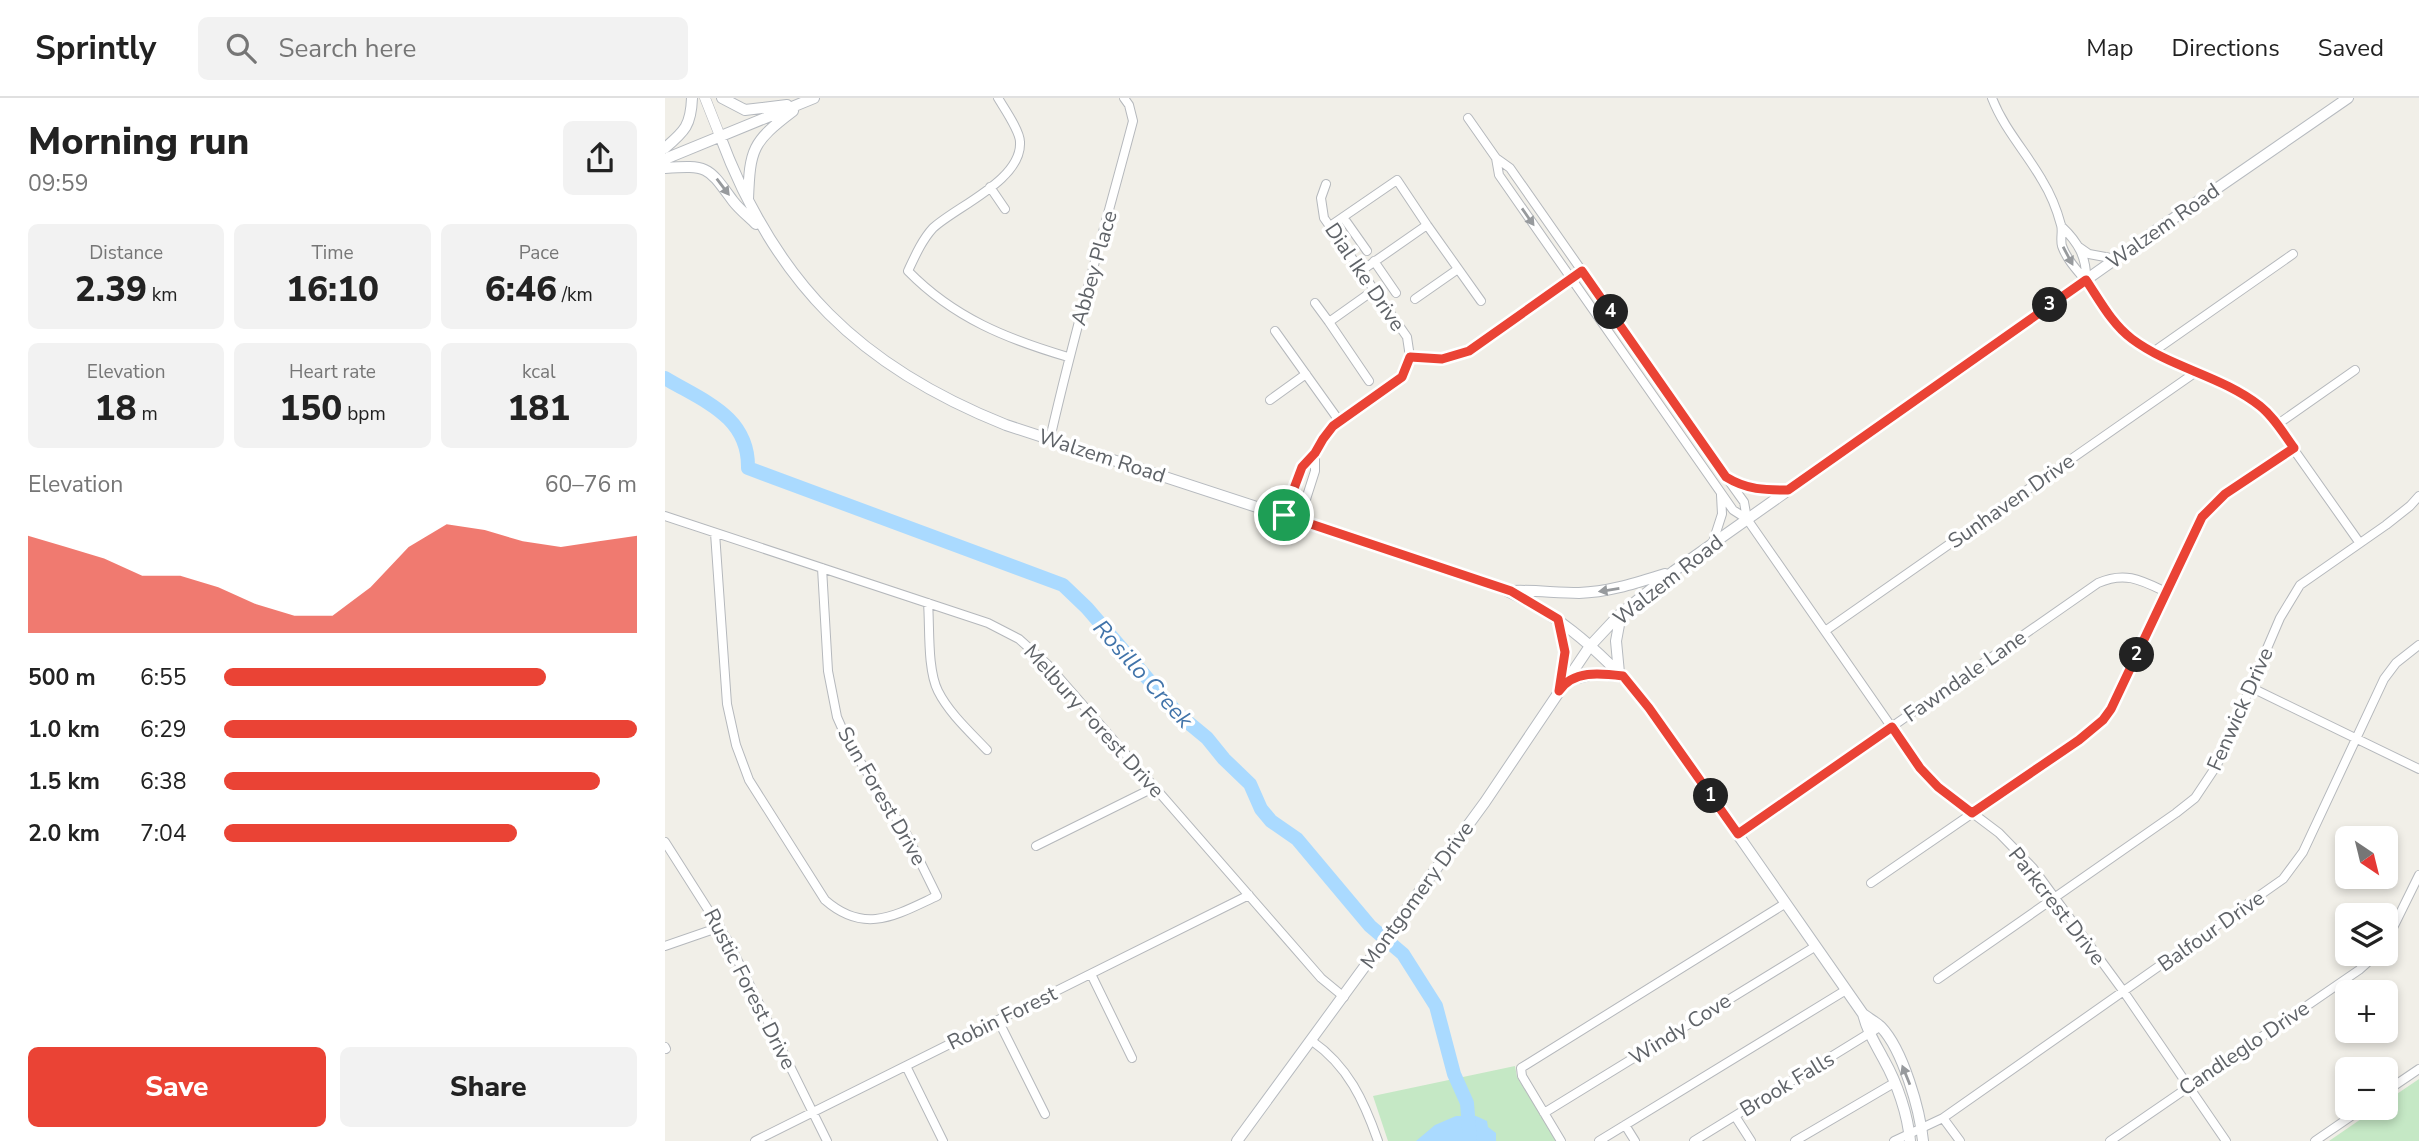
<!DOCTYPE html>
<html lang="en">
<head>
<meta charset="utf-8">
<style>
	:root { --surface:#fff; --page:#f2f2f2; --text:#222; --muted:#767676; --line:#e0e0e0; --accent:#ea4335 }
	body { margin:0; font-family:"Nunito Sans",sans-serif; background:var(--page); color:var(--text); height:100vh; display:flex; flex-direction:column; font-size:26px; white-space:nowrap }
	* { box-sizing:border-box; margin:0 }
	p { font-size:23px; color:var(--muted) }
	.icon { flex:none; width:38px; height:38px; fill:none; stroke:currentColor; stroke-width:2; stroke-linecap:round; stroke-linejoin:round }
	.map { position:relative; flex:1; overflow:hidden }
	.drawer { display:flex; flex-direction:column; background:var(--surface); width:665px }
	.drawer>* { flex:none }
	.needle { width:46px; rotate:145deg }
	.tools { position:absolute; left:1670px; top:728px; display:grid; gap:14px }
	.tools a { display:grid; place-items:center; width:63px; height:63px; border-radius:10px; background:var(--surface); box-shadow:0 4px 10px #0003; font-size:35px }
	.pin { position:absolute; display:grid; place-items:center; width:60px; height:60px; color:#fff; margin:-30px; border:4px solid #fff; border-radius:50%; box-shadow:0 2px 7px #0007 }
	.km { position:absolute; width:35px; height:35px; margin:-18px; border-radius:50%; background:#222; color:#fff; font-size:19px; line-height:35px; text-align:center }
	.round { display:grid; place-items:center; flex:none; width:74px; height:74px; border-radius:10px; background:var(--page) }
	.summary { display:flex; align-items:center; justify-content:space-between; height:119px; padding:0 28px }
	h1 { font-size:38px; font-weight:800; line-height:52px }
	.stats { display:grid; grid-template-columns:repeat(3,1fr); gap:10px; height:119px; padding:7px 28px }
	.stats div { display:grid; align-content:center; border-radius:10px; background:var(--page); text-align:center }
	.stats b { font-size:35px; font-weight:800 }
	.stats small { font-size:19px; font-weight:400 }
	.stats p { font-size:19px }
	.chart { height:196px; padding:14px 28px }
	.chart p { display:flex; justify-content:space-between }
	.chart svg { width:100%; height:126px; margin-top:7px; fill:var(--accent); opacity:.7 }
	.action { display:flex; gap:14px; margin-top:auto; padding:14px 28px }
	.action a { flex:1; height:80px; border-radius:10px; background:var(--accent); color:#fff; font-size:28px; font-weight:800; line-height:80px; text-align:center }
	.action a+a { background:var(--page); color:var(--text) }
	ul { padding:0 28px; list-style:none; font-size:23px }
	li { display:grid; grid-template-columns:112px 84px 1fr; align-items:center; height:52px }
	li i { height:18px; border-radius:9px; background:var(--accent) }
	header { display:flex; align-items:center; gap:42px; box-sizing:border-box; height:98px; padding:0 35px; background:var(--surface); border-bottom:2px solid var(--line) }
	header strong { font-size:33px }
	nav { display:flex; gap:38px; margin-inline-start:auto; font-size:24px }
	.search { width:490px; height:63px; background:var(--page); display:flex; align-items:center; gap:18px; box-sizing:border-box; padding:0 24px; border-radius:10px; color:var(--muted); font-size:26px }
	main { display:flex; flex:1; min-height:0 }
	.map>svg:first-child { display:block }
	.green { fill:#c5e8c5 }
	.water { fill:#aadaff }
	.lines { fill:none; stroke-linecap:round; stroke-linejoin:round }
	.river { stroke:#aadaff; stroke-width:14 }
	.minor-casing { stroke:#b5b8bc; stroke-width:10 }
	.tertiary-casing { stroke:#b5b8bc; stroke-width:11 }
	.secondary-casing { stroke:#b6babf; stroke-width:12 }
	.minor { stroke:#fff; stroke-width:8 }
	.tertiary { stroke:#fff; stroke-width:10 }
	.secondary { stroke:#fff; stroke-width:10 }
	.oneway { fill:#979a9d }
	.route-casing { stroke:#fff; stroke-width:14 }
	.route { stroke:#ea4335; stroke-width:9 }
	.labels { text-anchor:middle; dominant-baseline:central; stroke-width:7; stroke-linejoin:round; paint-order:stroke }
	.street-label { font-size:21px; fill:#5f6368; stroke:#fff }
	.water-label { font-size:23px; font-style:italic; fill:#4174aa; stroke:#fff }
</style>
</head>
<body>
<header>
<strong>Sprintly</strong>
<div class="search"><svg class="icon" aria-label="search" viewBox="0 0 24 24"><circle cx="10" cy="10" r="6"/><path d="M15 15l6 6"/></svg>Search here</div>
<nav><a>Map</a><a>Directions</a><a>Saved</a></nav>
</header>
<main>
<section class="drawer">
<div class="summary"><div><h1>Morning run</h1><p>09:59</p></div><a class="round"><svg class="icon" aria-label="share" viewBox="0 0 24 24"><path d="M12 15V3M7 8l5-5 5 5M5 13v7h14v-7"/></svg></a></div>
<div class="stats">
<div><p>Distance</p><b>2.39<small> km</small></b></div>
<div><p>Time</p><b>16:10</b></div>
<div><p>Pace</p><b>6:46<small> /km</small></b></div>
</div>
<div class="stats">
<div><p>Elevation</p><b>18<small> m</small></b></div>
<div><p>Heart rate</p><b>150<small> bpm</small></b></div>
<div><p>kcal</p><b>181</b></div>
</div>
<div class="chart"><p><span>Elevation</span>60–76 m</p>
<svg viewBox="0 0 160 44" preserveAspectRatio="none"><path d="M0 44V10L10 14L20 18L30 24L40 24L50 28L60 34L70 38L80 38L90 28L100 14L110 6L120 8L130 12L140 14L150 12L160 10V44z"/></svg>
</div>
<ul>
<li><b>500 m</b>6:55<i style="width:78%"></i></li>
<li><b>1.0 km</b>6:29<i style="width:100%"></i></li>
<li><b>1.5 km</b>6:38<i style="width:91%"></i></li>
<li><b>2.0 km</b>7:04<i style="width:71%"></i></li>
</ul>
<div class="action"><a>Save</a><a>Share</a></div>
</section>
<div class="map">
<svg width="1754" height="1043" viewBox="0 0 1754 1043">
	<rect width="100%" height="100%" fill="#f1efe8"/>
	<path class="green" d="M 850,968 L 852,979 L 892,1043 L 723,1043 L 708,998 Z
		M 1754,981 L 1754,1043 L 1664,1043 L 1712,1010 L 1720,1010 L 1720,1004 Z"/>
	<path class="water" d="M 791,1018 L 811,1018 L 822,1023 L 823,1029 L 831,1035 L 831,1043 L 751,1043 L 770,1027 Z"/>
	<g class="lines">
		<path class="river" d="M 0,280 C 38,303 84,318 83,370 L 398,487 L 422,510 L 513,616 L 542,640 L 559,661 L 585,686 L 596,711 L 606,723 L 632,741 L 705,828 L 738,856 L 771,908 L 789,976 L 802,1005 L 805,1043"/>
		<defs>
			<path id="minor" d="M 333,0 C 339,10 355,33 355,44 C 357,82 292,108 268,130 C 257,142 250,158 243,173 C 289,220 342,241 403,259
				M 1327,0 C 1339,31 1361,54 1377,82 C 1385,95 1392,112 1396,127 C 1398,133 1395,141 1397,148 C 1402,162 1412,172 1421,183 C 1438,202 1446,225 1467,241 C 1509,273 1564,280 1603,315 L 1694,444
				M 803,20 L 831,60 L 845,70 L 1061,379 L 1079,404 L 1082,421
				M 831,60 L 834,77 L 1068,412 L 1082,421 L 1255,670 L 1273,689 L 1334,735 L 1368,770 L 1459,894 L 1561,1043
				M 325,89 L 340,111
				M 678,119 L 702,153
				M 665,128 L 732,82 L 762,127
				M 1397,129 C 1413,144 1422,160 1421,182
				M 1414,149 L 1424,156 L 1451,161
				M 709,163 L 731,195
				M 696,173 L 762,127 L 816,203
				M 750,201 L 793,171
				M 650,205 L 664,224
				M 610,233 L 675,324
				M 1488,254 L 1628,156
				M 745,259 L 777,261 L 804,252 L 917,173
				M 704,283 L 664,224 L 709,192
				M 605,302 L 641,276
				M 1613,326 L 1690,272
				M 385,341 C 409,234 440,129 468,23 L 464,7 L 459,0
				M 1065,382 L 1086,391 L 1123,392
				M 619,417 L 637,369 L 650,355 L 658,341 L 669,329 L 738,279 L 745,259 L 742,239 L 659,120 L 656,100 L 661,86
				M 0,418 L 323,525 L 354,541 L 383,567 L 656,880 L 679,899
				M 634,423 L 650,373 L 650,355
				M 50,435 L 62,606 L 71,647 L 84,682 L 160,802 C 200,837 231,817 272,798 L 242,737 L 184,646 L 172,619 L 163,573 L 157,470
				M 1047,447 L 1057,416 L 1056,397
				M 263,505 C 265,529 262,571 273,593 C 284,615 305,634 322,652
				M 1160,533 L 1531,274
				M 1585,589 L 1754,671
				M 1073,736 L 1433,485 C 1460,473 1476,482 1501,494
				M 0,744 L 63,843 L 162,1043
				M 371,748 L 488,690
				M 1206,785 L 1414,642 L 1438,623 L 1452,599 L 1537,419 L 1560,396 L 1629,350
				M 1720,846 L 1754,777
				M 0,848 L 55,829
				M 426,876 L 467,960
				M 1273,881 L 1511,715 L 1530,700 L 1552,667 L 1615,520 L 1635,487 L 1721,427 L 1745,408 L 1754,398
				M 333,922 L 380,1016
				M 647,943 C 683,968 699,1003 713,1043
				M 0,949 L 1,951
				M 241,968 L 278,1043
				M 1720,994 L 1754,971
				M 879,1015 L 1151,848
				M 1070,1018 L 1086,1043
				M 1278,1020 L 1295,1043
				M 960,1027 L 970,1043
				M 90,1043 L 584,797
				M 896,1043 L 857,978 L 856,970 L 1121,805
				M 934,1043 L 1181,892
				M 1029,1043 L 1216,928
				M 1130,1043 L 1229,985
				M 1229,1043 L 1278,1020 L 1618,781 L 1638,754 L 1719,581 L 1731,565 L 1754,547
				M 1445,1043 L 1694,872 L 1712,856
				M 1650,1043 L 1698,1010"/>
			<path id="tertiary" d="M 40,0 L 55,38"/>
			<path id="secondary" d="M 57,0 L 80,12 L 122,7
				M 55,38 C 110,185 195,269 341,327 L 818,483 C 885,507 935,552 981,605 L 1198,916 C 1203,935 1210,945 1219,962 C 1232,985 1243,1017 1245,1043
				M 0,50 C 20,33 26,27 27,0
				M 0,61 L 149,0
				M 0,70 C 44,67 43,69 68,103 C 74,111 84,119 91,126
				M 83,101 C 85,51 87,44 128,13
				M 847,493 C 869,492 891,495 914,495 C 944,494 971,485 1000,476
				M 893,521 L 900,554 L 895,587
				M 954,575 L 951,543 L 956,516
				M 901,583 L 929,576 L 956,578
				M 1198,916 C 1203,920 1211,924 1216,929 C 1238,952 1255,1012 1258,1043
				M 572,1043 L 820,704 L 925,548 L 954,517 L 1009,473 L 1493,131 L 1683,0"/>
		</defs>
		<use href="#minor" class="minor-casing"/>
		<use href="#tertiary" class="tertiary-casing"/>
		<use href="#secondary" class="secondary-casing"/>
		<use href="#minor" class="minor"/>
		<use href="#tertiary" class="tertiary"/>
		<use href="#secondary" class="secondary"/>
	</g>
	<defs><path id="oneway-solid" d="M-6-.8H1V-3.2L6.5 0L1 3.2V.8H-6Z" transform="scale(1.75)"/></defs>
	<g class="oneway">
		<use href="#oneway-solid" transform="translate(58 89) rotate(53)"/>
		<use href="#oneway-solid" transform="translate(863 119) rotate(55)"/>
		<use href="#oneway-solid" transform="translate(1403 158) rotate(62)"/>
		<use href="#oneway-solid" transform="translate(944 492) rotate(171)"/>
		<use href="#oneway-solid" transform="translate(1241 977) rotate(-112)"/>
	</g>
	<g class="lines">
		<defs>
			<path id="route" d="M 917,173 L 1061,379 C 1082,392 1100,392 1123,392 L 1421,182 C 1435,203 1447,226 1467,241 C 1506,270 1557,278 1595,308 C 1609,319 1618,335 1629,350 L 1560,396 L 1537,419 L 1446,611 L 1438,622 L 1414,642 L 1307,715 L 1273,689 L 1255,670 L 1227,629 L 1073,736 L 984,610 L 958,578 C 935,575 908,572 894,593 L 900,554 L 893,521 L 846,493 L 619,417 L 637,369 L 650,355 L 658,341 L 668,328 L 737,279 L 745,259 L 777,261 L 804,253 Z"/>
		</defs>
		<use href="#route" class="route-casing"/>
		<use href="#route" class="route"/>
	</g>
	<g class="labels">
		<g class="street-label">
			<text transform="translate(1498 128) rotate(-35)">Walzem Road</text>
			<text transform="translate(429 170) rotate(-74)">Abbey Place</text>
			<text transform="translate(700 179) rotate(56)">Dial Ike Drive</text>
			<text transform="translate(437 358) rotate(18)">Walzem Road</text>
			<text transform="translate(1346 403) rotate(-35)">Sunhaven Drive</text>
			<text transform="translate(1003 482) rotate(-38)">Walzem Road</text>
			<text transform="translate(1300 578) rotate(-35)">Fawndale Lane</text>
			<text transform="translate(1575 611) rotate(-66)">Fenwick Drive</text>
			<text transform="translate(429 623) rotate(48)">Melbury Forest Drive</text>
			<text transform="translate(217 698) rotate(60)">Sun Forest Drive</text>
			<text transform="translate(752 797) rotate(-54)">Montgomery Drive</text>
			<text transform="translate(1392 808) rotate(52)">Parkcrest Drive</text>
			<text transform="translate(1546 833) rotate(-35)">Balfour Drive</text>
			<text transform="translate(85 891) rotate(63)">Rustic Forest Drive</text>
			<text transform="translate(337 920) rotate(-26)">Robin Forest</text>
			<text transform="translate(1015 931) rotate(-32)">Windy Cove</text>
			<text transform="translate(1579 950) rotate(-34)">Candleglo Drive</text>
			<text transform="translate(1122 986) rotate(-31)">Brook Falls</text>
		</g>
		<g class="water-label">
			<text transform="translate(478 576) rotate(48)">Rosillo Creek</text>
		</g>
	</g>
</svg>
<div class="tools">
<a><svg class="needle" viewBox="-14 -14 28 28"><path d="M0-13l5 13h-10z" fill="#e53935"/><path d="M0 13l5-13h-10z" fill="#767676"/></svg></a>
<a><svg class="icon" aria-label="layers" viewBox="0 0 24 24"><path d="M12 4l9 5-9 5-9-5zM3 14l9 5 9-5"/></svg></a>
<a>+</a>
<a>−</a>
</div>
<div class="pin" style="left:619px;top:417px;background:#1e9e55"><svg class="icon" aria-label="arrive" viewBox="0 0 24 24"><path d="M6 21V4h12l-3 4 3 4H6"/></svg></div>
<b class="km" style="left:1046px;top:698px">1</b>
<b class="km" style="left:1472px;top:557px">2</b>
<b class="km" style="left:1385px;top:207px">3</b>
<b class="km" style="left:946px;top:214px">4</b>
</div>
</main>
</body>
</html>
